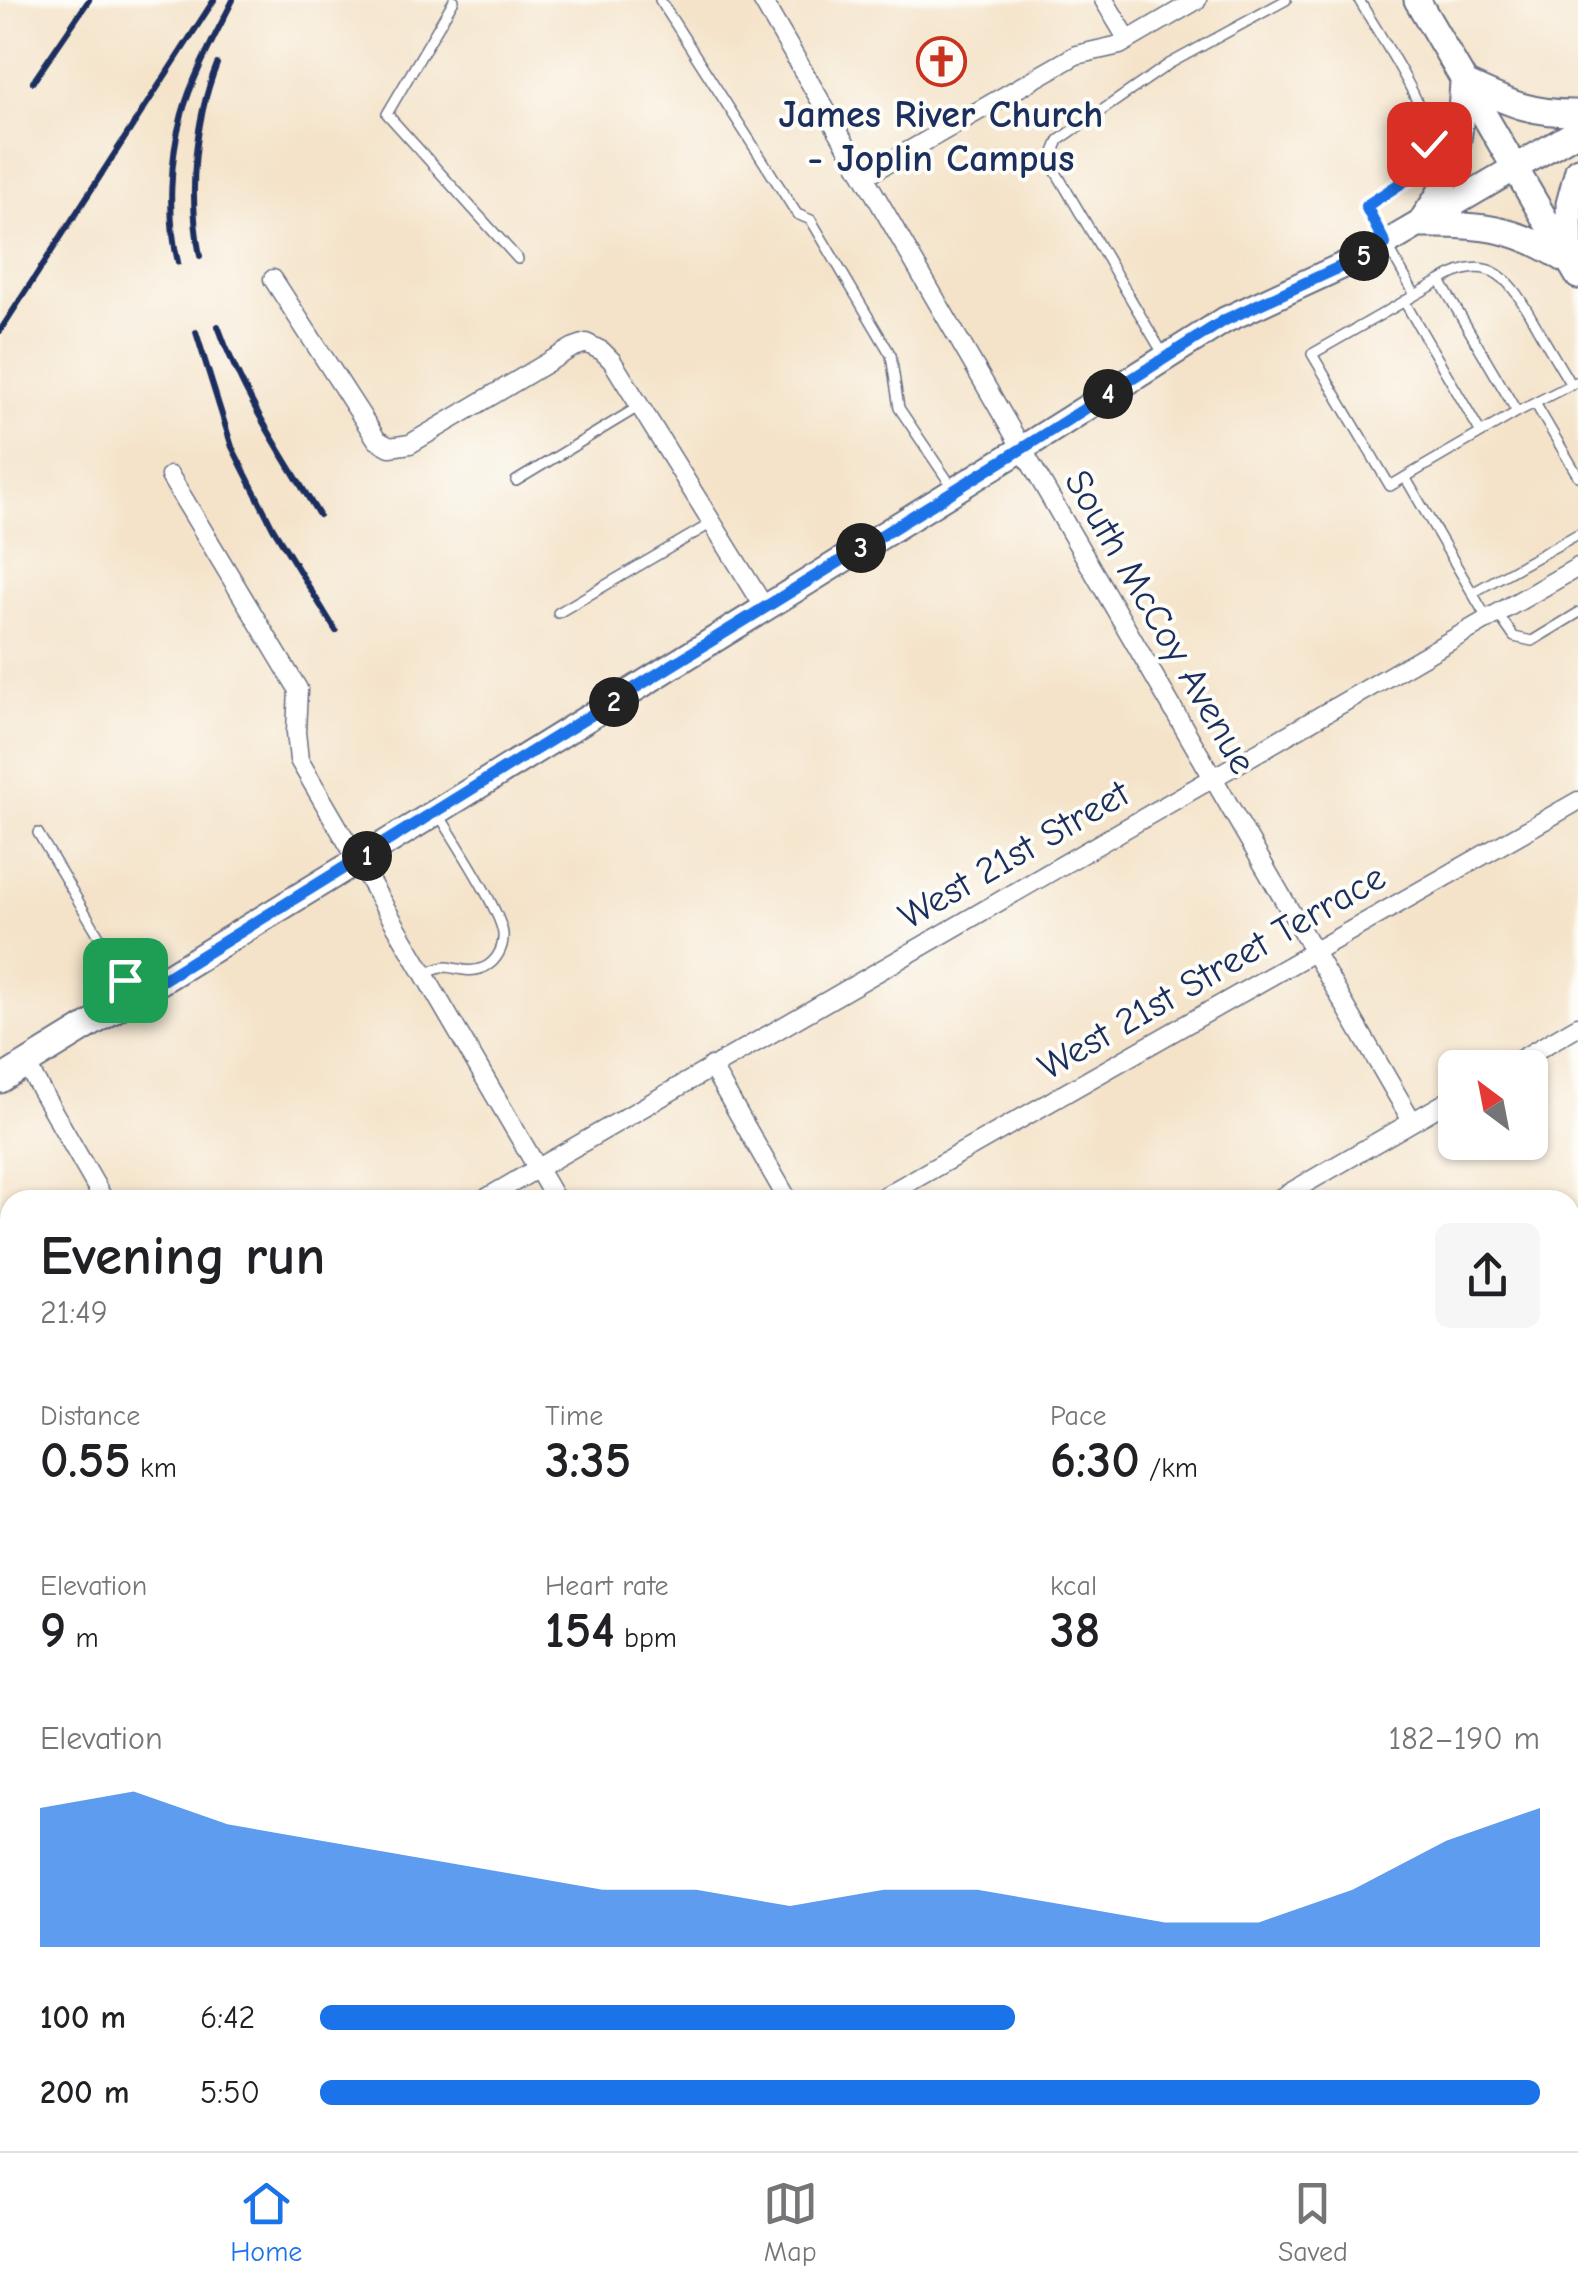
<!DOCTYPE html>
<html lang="en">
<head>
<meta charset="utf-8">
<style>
	:root { --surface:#fff; --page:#f6f6f6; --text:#202124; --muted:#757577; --line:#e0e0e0; --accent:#1a73e8 }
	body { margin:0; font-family:"Comic Neue",sans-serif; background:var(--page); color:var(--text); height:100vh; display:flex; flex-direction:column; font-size:38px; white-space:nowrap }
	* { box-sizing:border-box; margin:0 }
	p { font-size:32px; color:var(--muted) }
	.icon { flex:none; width:55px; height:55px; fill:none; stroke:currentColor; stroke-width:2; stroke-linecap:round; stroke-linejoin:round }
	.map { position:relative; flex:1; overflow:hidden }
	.details { position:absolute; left:0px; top:1190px; width:1580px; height:962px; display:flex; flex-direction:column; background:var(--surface); border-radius:30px 30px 0 0; box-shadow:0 2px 8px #0004 }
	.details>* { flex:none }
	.needle { width:65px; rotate:328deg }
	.tools { position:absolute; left:1438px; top:1050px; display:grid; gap:20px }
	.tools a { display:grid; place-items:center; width:110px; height:110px; border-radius:15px; background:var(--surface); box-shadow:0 2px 8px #0004; font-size:50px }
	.pin { position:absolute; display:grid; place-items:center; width:85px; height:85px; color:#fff; margin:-42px; border-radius:20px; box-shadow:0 5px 15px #0006 }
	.km { position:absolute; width:50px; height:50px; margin:-25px; border-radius:50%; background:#222; color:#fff; font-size:28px; line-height:50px; text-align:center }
	.round { display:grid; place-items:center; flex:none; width:105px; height:105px; border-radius:15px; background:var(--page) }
	.overview { display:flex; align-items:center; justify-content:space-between; height:170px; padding:0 40px }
	h1 { font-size:55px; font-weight:700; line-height:75px }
	.stats { display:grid; grid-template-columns:repeat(3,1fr); gap:15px; height:170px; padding:10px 40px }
	.stats div { display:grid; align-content:center }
	.stats b { font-size:50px; font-weight:700 }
	.stats small { font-size:28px; font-weight:400 }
	.stats p { font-size:28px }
	.chart { height:280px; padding:20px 40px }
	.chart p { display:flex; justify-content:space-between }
	.chart svg { width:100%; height:180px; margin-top:10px; fill:var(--accent); opacity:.7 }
	ul { padding:0 40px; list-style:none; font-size:32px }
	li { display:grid; grid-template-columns:160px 120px 1fr; align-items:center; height:75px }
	li i { height:25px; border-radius:12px; background:var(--accent) }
	.tab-bar { display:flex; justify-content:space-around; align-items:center; height:140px; border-top:2px solid var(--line); background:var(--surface); font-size:28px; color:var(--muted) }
	.tab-bar a { display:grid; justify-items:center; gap:5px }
	.tab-bar .active { color:var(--accent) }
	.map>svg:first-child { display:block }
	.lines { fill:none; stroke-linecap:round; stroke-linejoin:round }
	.service-casing { stroke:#676e83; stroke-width:12 }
	.minor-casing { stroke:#676e83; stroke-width:21 }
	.secondary-casing { stroke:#676e83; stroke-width:29 }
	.service { stroke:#fff; stroke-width:9 }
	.minor { stroke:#fff; stroke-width:18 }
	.secondary { stroke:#fff; stroke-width:25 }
	.rail { stroke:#1b2f5e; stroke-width:6 }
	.route-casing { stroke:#fff; stroke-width:20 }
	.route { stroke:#1a73e8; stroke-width:12 }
	.labels { text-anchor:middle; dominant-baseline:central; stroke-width:8; stroke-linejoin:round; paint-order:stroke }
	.poi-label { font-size:38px; font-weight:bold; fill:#1b2f5e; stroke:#fdfcf7 }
	.street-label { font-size:38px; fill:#1b2f5e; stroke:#fdfcf7 }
</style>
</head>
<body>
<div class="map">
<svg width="1578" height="2151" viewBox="0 0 1578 2151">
	<rect width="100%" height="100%" fill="#fdfcf7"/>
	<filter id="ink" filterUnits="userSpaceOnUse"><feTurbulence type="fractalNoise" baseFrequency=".01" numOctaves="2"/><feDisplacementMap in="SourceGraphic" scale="20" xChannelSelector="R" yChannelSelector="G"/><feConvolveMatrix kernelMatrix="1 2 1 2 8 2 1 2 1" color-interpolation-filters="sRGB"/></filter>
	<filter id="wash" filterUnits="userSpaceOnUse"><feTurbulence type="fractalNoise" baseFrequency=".0048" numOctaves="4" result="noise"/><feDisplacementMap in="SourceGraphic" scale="40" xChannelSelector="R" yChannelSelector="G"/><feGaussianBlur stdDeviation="2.25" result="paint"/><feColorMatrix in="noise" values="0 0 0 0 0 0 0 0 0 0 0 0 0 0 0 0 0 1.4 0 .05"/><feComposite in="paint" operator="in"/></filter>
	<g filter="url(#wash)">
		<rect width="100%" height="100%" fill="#f4e3c9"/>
	</g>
	<g filter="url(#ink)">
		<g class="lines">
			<defs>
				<path id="service" d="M 454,0 L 387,114 L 518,259
					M 660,0 L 797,214 L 811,220 L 891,355 L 899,408 L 953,488
					M 1359,0 C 1377,31 1429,108 1429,141 C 1428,151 1419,168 1412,176 C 1399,188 1380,197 1366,207 L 1415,295
					M 1440,281 C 1493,249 1511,282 1535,324 C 1547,345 1559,365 1571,385
					M 1404,301 L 1481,433
					M 1165,357 L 1050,162 L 1059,140 L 1169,64 L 1286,0
					M 1535,403 L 1578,476
					M 1517,412 L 1440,281 L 1312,354 L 1390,486 L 1517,412 L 1521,410 L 1578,381
					M 1405,477 L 1488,620
					M 516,481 L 640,406
					M 1472,593 L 1578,534
					M 558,613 L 712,523
					M 1498,614 L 1514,637 L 1532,641 L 1578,613
					M 38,833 L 134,995
					M 425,974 C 432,971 439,967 447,967 C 461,969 471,974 485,967 C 497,961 504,947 503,934 C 501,911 454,840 440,816
					M 874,2142 L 879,2151"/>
				<path id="minor" d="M 762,0 L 1412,1121
					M 1104,0 L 1128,40
					M 865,176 L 1076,55 L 1120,45 L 1197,0
					M 273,279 L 377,440 L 390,447 L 410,444 L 572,348 L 586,343 L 602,351 L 612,361 L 765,608
					M 170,476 L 298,689 L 296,732 L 299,760 L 556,1200
					M 26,1064 L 104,1200
					M 711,1066 L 788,1200
					M 1506,1068 L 1578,1026
					M 483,1200 L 1578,567
					M 878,1200 L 1578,801
					M 1277,1200 L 1455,1097
					M 0,1478 L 10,1473
					M 1570,1488 L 1578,1483
					M 0,1800 L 10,1817
					M 0,1941 L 10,1935
					M 1570,2073 L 1578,2075
					M 199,2142 L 203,2151
					M 646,2142 L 651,2151
					M 1096,2142 L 1101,2151
					M 1317,2142 L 1321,2151
					M 426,2151 L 441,2142
					M 1228,2151 L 1243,2142"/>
				<path id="secondary" d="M 1417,0 L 1578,276
					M 1424,217 C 1460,169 1459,139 1463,82 C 1507,102 1529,114 1578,113
					M 1423,225 C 1480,224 1517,228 1566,260
					M 1570,257 L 1569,204 L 1578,170
					M 0,1080 L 438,811 L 1023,448 L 1225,320 L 1368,254 L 1578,131"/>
			</defs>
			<use href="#service" class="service-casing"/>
			<use href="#minor" class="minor-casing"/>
			<use href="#secondary" class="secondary-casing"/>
			<use href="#service" class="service"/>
			<use href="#minor" class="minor"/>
			<use href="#secondary" class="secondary"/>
			<path class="rail" d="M 33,82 L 89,0
				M 200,256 C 188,195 194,122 217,64
				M 178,262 C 167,219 170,157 182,114 C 193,75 215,36 233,0
				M 218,326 C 242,394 282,454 319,515
				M 0,331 L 214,0
				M 196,332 L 232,447 L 273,528 L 336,631"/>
		</g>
	</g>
	<g class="lines" filter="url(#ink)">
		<defs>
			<path id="route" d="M 125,980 L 135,997 L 1023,448 L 1225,320 L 1368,254 L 1385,244 L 1366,206 L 1412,176 L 1429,144"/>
		</defs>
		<use href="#route" class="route-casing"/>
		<use href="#route" class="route"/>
	</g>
	<defs>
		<symbol id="church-ring" viewBox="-11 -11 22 22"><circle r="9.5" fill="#fdfcf7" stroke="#c8321e" stroke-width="1.5"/><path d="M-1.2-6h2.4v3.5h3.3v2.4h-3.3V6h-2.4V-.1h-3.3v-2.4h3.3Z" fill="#c8321e"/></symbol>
	</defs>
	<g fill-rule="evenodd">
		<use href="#church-ring" x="914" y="34" width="55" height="55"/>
	</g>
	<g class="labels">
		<g class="poi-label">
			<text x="941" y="115">James River Church<tspan x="941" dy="44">- Joplin Campus</tspan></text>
		</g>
		<g class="street-label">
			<text transform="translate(1160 622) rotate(60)">South McCoy Avenue</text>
			<text transform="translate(1014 855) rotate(-30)">West 21st Street</text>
			<text transform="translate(1212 972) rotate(-30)">West 21st Street Terrace</text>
		</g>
	</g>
</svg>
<div class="tools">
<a><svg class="needle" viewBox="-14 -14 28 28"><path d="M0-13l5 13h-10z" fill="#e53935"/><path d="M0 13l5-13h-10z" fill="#757577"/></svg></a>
</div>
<div class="pin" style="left:125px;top:980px;background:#1e9e55"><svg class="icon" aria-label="arrive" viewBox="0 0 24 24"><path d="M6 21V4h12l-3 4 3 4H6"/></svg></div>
<div class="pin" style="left:1429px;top:144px;background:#d93025"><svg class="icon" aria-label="check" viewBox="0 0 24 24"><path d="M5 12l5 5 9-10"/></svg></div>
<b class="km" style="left:367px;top:856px">1</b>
<b class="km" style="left:614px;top:702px">2</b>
<b class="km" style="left:861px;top:548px">3</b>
<b class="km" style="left:1108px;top:394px">4</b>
<b class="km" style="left:1364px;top:256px">5</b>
<section class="details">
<div class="overview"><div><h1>Evening run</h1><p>21:49</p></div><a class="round"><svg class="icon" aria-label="share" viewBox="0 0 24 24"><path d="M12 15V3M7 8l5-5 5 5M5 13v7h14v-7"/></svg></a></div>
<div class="stats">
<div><p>Distance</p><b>0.55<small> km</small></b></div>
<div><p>Time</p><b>3:35</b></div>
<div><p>Pace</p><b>6:30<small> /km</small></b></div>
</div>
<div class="stats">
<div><p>Elevation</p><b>9<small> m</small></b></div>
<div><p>Heart rate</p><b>154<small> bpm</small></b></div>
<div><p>kcal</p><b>38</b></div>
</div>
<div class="chart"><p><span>Elevation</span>182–190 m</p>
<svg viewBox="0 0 160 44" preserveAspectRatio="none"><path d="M0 44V10L10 6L20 14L30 18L40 22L50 26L60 30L70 30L80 34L90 30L100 30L110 34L120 38L130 38L140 30L150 18L160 10V44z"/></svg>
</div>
<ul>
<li><b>100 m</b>6:42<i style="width:57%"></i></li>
<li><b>200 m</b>5:50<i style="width:100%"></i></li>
</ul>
</section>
</div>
<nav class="tab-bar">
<a class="active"><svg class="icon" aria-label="home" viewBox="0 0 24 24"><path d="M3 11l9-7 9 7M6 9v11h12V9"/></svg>Home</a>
<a><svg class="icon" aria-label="map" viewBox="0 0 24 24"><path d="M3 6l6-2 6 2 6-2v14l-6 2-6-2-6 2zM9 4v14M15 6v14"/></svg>Map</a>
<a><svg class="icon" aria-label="saved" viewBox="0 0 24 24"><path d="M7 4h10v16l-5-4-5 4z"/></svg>Saved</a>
</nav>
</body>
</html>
